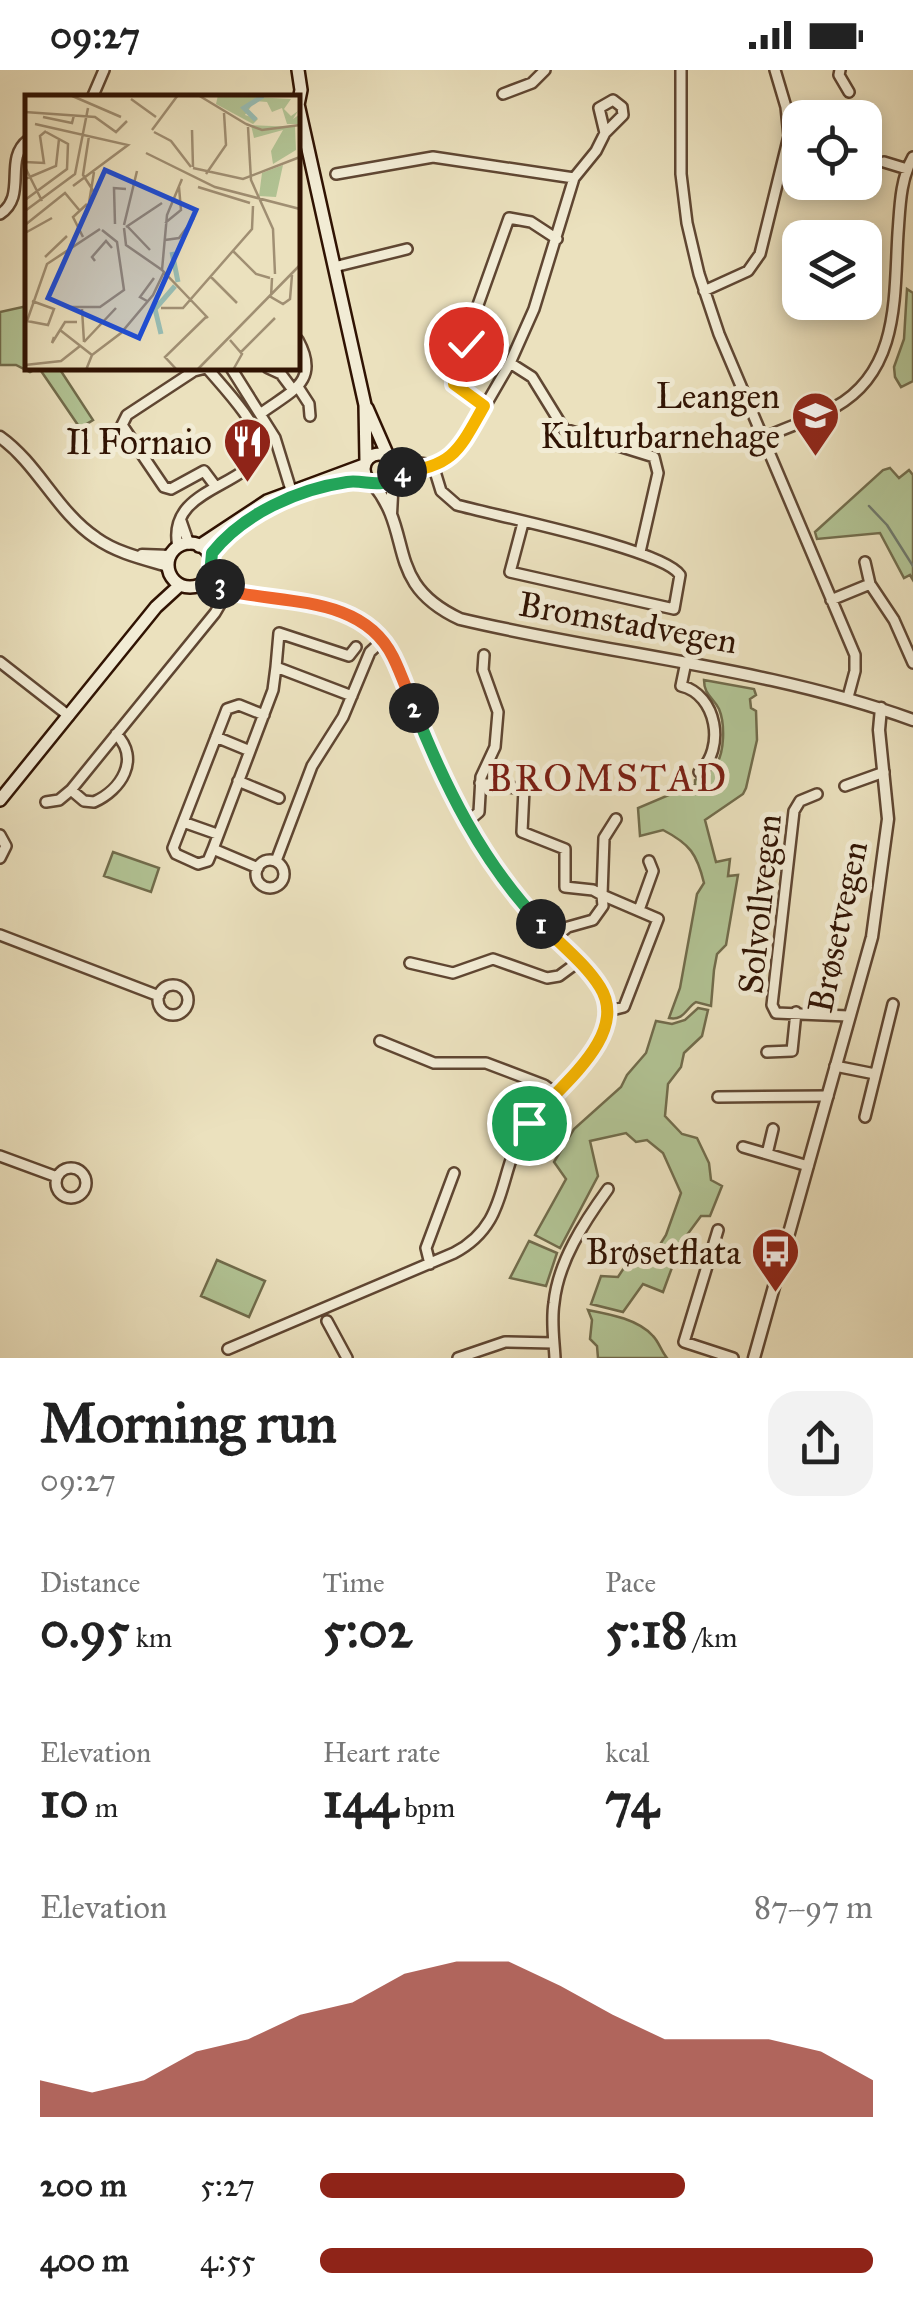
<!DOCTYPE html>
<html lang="en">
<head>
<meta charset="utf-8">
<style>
	:root { --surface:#fff; --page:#f2f2f2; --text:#222; --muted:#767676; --accent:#8f2418 }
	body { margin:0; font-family:"IM FELL Great Primer",serif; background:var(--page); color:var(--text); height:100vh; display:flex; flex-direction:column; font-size:38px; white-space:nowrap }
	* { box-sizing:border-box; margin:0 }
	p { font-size:32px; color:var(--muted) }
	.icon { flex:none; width:55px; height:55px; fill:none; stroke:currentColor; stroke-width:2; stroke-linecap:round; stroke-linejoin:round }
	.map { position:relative; height:1288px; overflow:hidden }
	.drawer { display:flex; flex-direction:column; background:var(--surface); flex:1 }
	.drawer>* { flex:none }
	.tools { position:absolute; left:782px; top:30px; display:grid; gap:20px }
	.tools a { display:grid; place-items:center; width:100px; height:100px; border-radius:20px; background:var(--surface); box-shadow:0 5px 15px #0003; font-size:50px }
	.pin { position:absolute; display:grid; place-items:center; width:85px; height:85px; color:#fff; margin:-42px; border:5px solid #fff; border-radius:50%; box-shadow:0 2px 10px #0007 }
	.km { position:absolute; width:50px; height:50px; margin:-25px; border-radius:50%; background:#222; color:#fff; font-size:28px; line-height:50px; text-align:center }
	.round { display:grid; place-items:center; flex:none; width:105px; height:105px; border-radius:30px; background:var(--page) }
	.summary { display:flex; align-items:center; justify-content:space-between; height:170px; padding:0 40px }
	h1 { font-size:55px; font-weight:700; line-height:75px }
	.figures { display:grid; grid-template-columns:repeat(3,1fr); gap:15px; height:170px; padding:10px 40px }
	.figures div { display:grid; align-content:center }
	.figures b { font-size:50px; font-weight:700 }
	.figures small { font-size:28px; font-weight:400 }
	.figures p { font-size:28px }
	.chart { height:280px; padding:20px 40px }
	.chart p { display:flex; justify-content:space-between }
	.chart svg { width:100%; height:180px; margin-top:10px; fill:var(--accent); opacity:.7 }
	ul { padding:0 40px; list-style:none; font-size:32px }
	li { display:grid; grid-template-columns:160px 120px 1fr; align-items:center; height:75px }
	li i { height:25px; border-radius:12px; background:var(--accent) }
	.status { display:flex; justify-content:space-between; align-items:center; height:70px; padding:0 50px; background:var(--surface); direction:ltr }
	.status svg { height:28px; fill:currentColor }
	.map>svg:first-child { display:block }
	.green { fill:#b2c495; stroke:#716c4c; stroke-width:2.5 }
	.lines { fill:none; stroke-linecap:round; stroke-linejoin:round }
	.stream { stroke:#6e796d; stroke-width:2.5 }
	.minor-casing { stroke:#5f4632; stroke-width:14 }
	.tertiary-casing { stroke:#5f4632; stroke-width:15 }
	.secondary-casing { stroke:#301303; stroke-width:16 }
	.minor { stroke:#f2ecd5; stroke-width:9 }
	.tertiary { stroke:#f2ecd5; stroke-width:10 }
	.secondary { stroke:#f2ecd5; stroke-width:11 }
	.split-1-casing { stroke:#fff; stroke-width:20 }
	.split-2-casing { stroke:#fff; stroke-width:20 }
	.split-3-casing { stroke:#fff; stroke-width:20 }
	.split-4-casing { stroke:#fff; stroke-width:20 }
	.split-5-casing { stroke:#fff; stroke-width:20 }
	.split-1 { stroke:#f5b400; stroke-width:12 }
	.split-2 { stroke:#22a559; stroke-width:12 }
	.split-3 { stroke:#f0652b; stroke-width:12 }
	.split-4 { stroke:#22a559; stroke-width:12 }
	.split-5 { stroke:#f5b400; stroke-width:12 }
	.labels { text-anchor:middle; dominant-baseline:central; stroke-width:10; stroke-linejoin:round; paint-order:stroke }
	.poi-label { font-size:35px; fill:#301303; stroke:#f2ecd5; text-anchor:end }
	.street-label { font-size:35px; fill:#301303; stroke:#f2ecd5 }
	.neighbourhood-label { font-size:38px; letter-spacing:2.5px; fill:#7a1f14; stroke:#f2ecd5 }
	.inset-river { fill:none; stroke:#98bdb4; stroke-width:5 }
	.inset-road { fill:none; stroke:#a08f73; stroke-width:2.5 }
	.view { fill:#1d4ed8; fill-opacity:0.15; stroke:#1d4ed8; stroke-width:5 }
	.inset-edge { fill:none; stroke:#301303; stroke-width:5 }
</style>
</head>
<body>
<div class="status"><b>09:27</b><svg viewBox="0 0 49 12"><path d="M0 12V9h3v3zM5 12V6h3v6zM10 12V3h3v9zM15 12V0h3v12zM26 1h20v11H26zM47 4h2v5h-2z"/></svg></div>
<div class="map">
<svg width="913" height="1288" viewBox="0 0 913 1288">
	<rect width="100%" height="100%" fill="#ebe1be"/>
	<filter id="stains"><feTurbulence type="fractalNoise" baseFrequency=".002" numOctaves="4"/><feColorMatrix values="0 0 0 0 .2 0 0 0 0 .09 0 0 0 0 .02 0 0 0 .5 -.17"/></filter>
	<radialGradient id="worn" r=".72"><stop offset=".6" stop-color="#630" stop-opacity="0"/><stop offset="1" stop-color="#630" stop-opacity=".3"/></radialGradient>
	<path class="green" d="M 907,219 L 913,223 L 913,311 L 901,317 L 895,307 L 894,297 L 904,269 Z
		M 27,236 L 28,298 L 38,298 L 30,302 L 16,295 L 0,295 L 0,242 Z
		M 39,298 L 59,298 L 93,350 L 80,358 Z
		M 890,398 L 899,408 L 909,400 L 913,405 L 913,510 L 910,505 L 904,508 L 880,463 L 817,469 L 815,462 L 883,400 Z
		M 704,610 L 754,619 L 756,625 L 750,629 L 751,638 L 756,641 L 757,670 L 746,718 L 743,724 L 705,750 L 716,792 L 730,789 L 728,806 L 738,805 L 726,875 L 717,884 L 714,900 L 711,936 L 696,932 C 686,938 684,951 669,948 L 680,918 L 697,824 L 704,813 C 697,784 690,774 663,760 L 640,766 L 638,738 L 695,714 L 695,710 C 702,706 710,702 715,696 C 725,684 725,653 719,639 C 713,627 704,625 704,610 Z
		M 113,782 L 159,798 L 151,822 L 104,806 Z
		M 698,938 L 708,940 L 702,966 L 684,983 L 681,997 L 668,1014 L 665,1046 L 682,1064 L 697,1068 L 709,1093 L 711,1110 L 722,1116 L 710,1146 L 701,1146 L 681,1173 L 663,1222 L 643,1214 L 623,1242 L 591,1234 L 601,1206 L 618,1207 L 633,1184 L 651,1189 L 666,1165 L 681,1123 L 663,1083 L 647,1070 L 636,1072 L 626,1063 L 590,1071 L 598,1106 L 560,1178 L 535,1165 L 566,1109 L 554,1092 L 574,1059 L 621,1017 L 627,1005 L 646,983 L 656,951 L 672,954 L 685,950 Z
		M 529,1171 L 557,1183 L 546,1216 L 510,1208 Z
		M 217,1190 L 265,1211 L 249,1247 L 201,1226 Z
		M 588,1240 C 609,1244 638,1249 653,1266 C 659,1272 661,1281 667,1288 L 598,1288 L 597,1276 L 590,1269 L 592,1250 Z"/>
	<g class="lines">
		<path class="stream" d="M 869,436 L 887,455 L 913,496"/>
		<defs>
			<path id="minor" d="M 681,0 L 681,104 L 687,153 L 699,204 L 719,264 L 855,585 L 855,601 L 848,627
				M 840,0 L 839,5 L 849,22
				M 503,24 L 532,13 L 545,0
				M 92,28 L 104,0
				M 884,92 L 907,99
				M 336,104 L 433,87 L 574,108
				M 0,144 C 28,126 3,89 28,70
				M 334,197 L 407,179
				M 704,221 L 748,201 L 760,184 L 789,66 L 786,37 L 775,0
				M 510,293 L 532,307 L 564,359 L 654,387 L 658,403 L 640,482
				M 206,298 L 194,301 L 127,345 L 122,355 L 164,417 L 171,419 L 204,401 L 216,417
				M 231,298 L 275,368 L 291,420
				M 268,298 L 281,304 L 293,320
				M 298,317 L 309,334 L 310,346
				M 484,336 L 457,318 L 453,305 L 509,148 L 531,152 L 557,169
				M 260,344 C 291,321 321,312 298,270
				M 763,368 C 787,357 813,349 835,337 C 900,301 894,226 898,163 C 900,137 900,110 913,87
				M 391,389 L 433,395
				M 433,395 L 441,421 L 457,435 C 496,446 663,479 680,505 L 674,539 L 510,502 L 523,453
				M 395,402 C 420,401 446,397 462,376 L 510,293 L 534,239 L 574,108 L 596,81 L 605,63 L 623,45 L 622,37 L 613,30 L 599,38 L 605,63
				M 181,451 L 189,474
				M 178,477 C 166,418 245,419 262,380 C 258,353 224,318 207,298
				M 865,492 L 870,514
				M 210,504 L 228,521
				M 203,513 L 214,519 L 337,540 C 400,558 409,634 433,686 C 446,716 462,746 478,774 C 491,796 507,816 523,835 C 546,861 606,906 608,940 C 611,981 549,1023 527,1056 C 496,1102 511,1153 454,1183 L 228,1279
				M 831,530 L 870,514 L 894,550 L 913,593
				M 0,592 L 69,646
				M 686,592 L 681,616 C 717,624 726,679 699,702
				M 276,597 L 279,563 L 349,586 L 356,577
				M 216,667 L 250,681
				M 238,711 L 279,728
				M 480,713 L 524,719 L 522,762 L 565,779 L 565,817 L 593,820 L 602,825 L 604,768 L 616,749
				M 845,716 L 884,702
				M 71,720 L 84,731 L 94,732 C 121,720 141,689 116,664
				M 817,724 L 800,731 L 794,741 L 772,935 L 776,943 L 848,946
				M 46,732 L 59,730 L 71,720 L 215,543 L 228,521
				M 183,752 L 217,764
				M 466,753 L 479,742 L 481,707 L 495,677 L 498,642 L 483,600 L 484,585
				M 0,765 L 6,776 L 0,788
				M 213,779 L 208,791 L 198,794 L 176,784 L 173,778 L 227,639 L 239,635 L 264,645
				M256 804a14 14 0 1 1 28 0a14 14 0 1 1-28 0Z
				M 276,791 L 312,696 L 343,647 L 370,582 L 383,570
				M 258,798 L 213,779 L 273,620 L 276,597 L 352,626
				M 639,840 L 653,801 L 649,791
				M 0,865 L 159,926
				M 554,868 L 568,857 L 593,850 L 603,836 L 602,825 L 658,849 L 624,937 L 608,941
				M 410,893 L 453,903 L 493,889 L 547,908 L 559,906 L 578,892
				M158 930a15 15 0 1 1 30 0a15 15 0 1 1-30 0Z
				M 380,971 L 434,993 L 486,993 L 544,1015 L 555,1023
				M 767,982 L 792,981 L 796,942
				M 835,996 L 875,1004
				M 718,1027 L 828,1026
				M 865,1047 L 893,934
				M 743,1077 L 808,1096
				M 767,1084 L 773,1059
				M 0,1086 L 57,1107
				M56 1113a15 15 0 1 1 30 0a15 15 0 1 1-30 0Z
				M 718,1160 L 684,1272 L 733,1288
				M 430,1194 L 426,1178 L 454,1103
				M 327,1251 L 347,1288
				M 458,1288 L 505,1272 L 553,1273
				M 555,1288 C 554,1269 551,1251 554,1233 C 558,1192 584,1152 608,1119"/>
			<path id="tertiary" d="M 0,367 C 38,394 57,442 96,468 C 117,483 144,489 168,496
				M 373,414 C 415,464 383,513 460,549 C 611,585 766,597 913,650
				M 391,444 L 393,406
				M 142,485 L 170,486
				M 754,1288 L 872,867 L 888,749 L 879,660 L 881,638"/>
			<path id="secondary" d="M 298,34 L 365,335 L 366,391
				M 298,35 L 301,20 L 298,0
				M 367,338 L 388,386
				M364 399a15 15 0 1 1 30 0a15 15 0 1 1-30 0Z
				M168 495a22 22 0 1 1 44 0a22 22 0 1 1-44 0Z
				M 199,476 L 267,431 L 364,395
				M 210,487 C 236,444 321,408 370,412
				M 0,730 L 156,537 L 180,515"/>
		</defs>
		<use href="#minor" class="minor-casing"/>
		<use href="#tertiary" class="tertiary-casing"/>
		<use href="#secondary" class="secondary-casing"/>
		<use href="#minor" class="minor"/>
		<use href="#tertiary" class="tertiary"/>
		<use href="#secondary" class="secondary"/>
	</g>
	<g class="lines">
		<defs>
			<path id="split-1" d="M 529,1053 C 556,1018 631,966 600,917 C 586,894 560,874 541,854"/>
			<path id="split-2" d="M 414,638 C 445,717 482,792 541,854"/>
			<path id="split-3" d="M 220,514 L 228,521 C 286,534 363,526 393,587 C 401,603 407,621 414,638"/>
			<path id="split-4" d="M 220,514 L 210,504 L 212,483 C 243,444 298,419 347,412 C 366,409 385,422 395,402 L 402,402"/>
			<path id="split-5" d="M 402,402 C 454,397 460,378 484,336 L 454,314 L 454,305 L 466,274"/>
		</defs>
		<use href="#split-1" class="split-1-casing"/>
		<use href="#split-2" class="split-2-casing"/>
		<use href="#split-3" class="split-3-casing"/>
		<use href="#split-4" class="split-4-casing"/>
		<use href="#split-5" class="split-5-casing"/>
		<use href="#split-1" class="split-1"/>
		<use href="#split-2" class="split-2"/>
		<use href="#split-3" class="split-3"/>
		<use href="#split-4" class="split-4"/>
		<use href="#split-5" class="split-5"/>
	</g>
	<defs>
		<symbol id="school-pin" viewBox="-11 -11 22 30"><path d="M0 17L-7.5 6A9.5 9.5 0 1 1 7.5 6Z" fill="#8f2418" stroke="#f2ecd5"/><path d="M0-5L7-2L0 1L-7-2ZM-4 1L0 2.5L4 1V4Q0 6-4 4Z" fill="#fff"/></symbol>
		<symbol id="restaurant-pin" viewBox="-11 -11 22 30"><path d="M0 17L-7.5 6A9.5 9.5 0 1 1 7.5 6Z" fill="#8f2418" stroke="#f2ecd5"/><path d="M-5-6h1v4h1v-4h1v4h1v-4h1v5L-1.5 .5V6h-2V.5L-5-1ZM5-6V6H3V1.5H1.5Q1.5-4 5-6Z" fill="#fff"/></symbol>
		<symbol id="bus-pin" viewBox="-11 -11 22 30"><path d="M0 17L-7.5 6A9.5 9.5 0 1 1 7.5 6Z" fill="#8f2418" stroke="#f2ecd5"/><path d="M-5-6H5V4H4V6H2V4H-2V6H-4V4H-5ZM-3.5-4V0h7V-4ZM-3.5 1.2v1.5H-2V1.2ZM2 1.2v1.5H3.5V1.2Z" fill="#fff"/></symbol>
	</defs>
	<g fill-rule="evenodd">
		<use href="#school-pin" x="788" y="318" width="55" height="75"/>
		<use href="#restaurant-pin" x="220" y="344" width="55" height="75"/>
		<use href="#bus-pin" x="748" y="1154" width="55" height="75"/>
	</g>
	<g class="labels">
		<g class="poi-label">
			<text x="780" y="326">Leangen<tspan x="780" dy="40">Kulturbarnehage</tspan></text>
			<text x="212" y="372">Il Fornaio</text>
			<text x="741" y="1182">Brøsetflata</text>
		</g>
		<g class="street-label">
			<text transform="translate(628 553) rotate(10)">Bromstadvegen</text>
			<text transform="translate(760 834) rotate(-84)">Solvollvegen</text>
			<text transform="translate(838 857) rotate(-78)">Brøsetvegen</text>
		</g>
		<g class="neighbourhood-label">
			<text x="608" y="708">BROMSTAD</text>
		</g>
	</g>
	<g transform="translate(25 25)">
		<rect width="275" height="275" fill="#ebe1be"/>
		<path d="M 193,0 L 266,4 L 259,14 L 266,21 L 273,16 L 268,24 L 275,19 L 275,29 L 262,29 L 257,13 L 247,17 L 242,7 L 230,6 L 220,20 L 233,24 L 228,29 L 191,9 ZM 226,30 L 270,32 L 271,55 L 248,69 L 246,56 L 258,35 L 229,43 ZM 258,70 L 251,102 L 234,101 L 237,78 Z" fill="#b2c495"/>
		<path class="inset-river" d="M 231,25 L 219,13 L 238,1M 147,157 L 153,187M 136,239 L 130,214 L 150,191"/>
		<path class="inset-road" d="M 45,0 L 96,22M 173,0 L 221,29M 106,4 L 131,22M 0,17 L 70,22 L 91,37 L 102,26M 18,22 L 47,28 L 49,20M 10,29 L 103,50 L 48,91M 221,29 L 237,35 L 275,30M 223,32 L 226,85 L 248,134 L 250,179M 127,35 L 153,0M 167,35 L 168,72M 129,37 L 146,46 L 166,72M 64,41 L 58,80 L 69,97M 121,58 L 190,92 L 275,114M 0,67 L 19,68 L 15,41 L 21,36M 0,72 L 17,106M 168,73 L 218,84 L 275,62M 181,79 L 201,50 L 199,18M 0,84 L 31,71 L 34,44M 173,92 L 225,108M 0,105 L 42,74 L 43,49 L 21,37M 64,108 L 69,77M 0,116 L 50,79 L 63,13M 140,128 L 156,115 L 154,92M 90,129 L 89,93 L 101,94M 0,130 L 40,98 L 55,116M 99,130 L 112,76M 101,132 L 137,108M 103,132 L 125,155M 99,133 L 101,150 L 137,175 L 183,223M 0,138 L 27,123M 58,142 L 48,122 L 62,109M 140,145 L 154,143 L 169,123M 208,156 L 231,179 L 245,183M 20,162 L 42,141M 70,166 L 67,162 L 81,146 L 87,153M 137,175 L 142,120 L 157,84M 185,181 L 212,208M 247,183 L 246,202 L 258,209 L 265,204 L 267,180M 122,206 L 115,202 L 129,183M 46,212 L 75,212 L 99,195 L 92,147 L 77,135M 136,213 L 158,213 L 227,134 L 228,111M 57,214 L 59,247M 2,226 L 23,230 L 29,214 L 7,206M 2,226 L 22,169 L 75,134M 35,235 L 67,260M 29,242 L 27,248 L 40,227 L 52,227M 205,245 L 217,259 L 208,275M 59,247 L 91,213M 216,257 L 250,223M 0,270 L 36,266 L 55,251M 61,275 L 67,260 L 96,238 L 128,200 L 139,177M 152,275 L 140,262 L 181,222M 172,275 L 275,170"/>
		<path class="view" d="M 80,75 L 171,115 L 114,243 L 23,203 Z"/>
		<rect width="275" height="275" class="inset-edge"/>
	</g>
	<rect width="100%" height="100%" filter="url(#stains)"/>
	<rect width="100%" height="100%" fill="url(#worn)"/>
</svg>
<div class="tools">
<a><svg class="icon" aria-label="locate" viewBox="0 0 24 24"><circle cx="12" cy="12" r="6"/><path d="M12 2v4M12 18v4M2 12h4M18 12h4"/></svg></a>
<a><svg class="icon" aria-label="layers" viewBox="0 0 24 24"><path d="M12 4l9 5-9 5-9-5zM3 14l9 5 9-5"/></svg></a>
</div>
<div class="pin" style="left:529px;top:1053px;background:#1e9e55"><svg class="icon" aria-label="arrive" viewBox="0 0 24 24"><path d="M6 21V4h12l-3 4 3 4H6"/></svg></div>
<div class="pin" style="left:466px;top:274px;background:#d93025"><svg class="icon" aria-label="check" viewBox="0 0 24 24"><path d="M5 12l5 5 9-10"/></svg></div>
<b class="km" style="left:541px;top:854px">1</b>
<b class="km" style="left:414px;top:638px">2</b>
<b class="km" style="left:220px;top:514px">3</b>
<b class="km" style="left:402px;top:402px">4</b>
</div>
<section class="drawer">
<div class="summary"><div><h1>Morning run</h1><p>09:27</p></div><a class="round"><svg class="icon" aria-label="share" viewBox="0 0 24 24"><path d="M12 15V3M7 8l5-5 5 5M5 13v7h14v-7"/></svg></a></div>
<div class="figures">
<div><p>Distance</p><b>0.95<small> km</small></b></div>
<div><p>Time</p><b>5:02</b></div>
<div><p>Pace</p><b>5:18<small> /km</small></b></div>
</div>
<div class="figures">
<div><p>Elevation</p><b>10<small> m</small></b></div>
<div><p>Heart rate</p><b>144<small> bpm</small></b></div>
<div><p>kcal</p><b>74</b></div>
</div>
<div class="chart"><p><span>Elevation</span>87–97 m</p>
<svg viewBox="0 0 160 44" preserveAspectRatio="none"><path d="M0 44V35L10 38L20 35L30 28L40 25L50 19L60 16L70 9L80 6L90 6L100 12L110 19L120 25L130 25L140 25L150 28L160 35V44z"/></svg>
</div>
<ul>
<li><b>200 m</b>5:27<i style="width:66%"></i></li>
<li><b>400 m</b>4:55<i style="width:100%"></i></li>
</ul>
</section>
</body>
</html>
